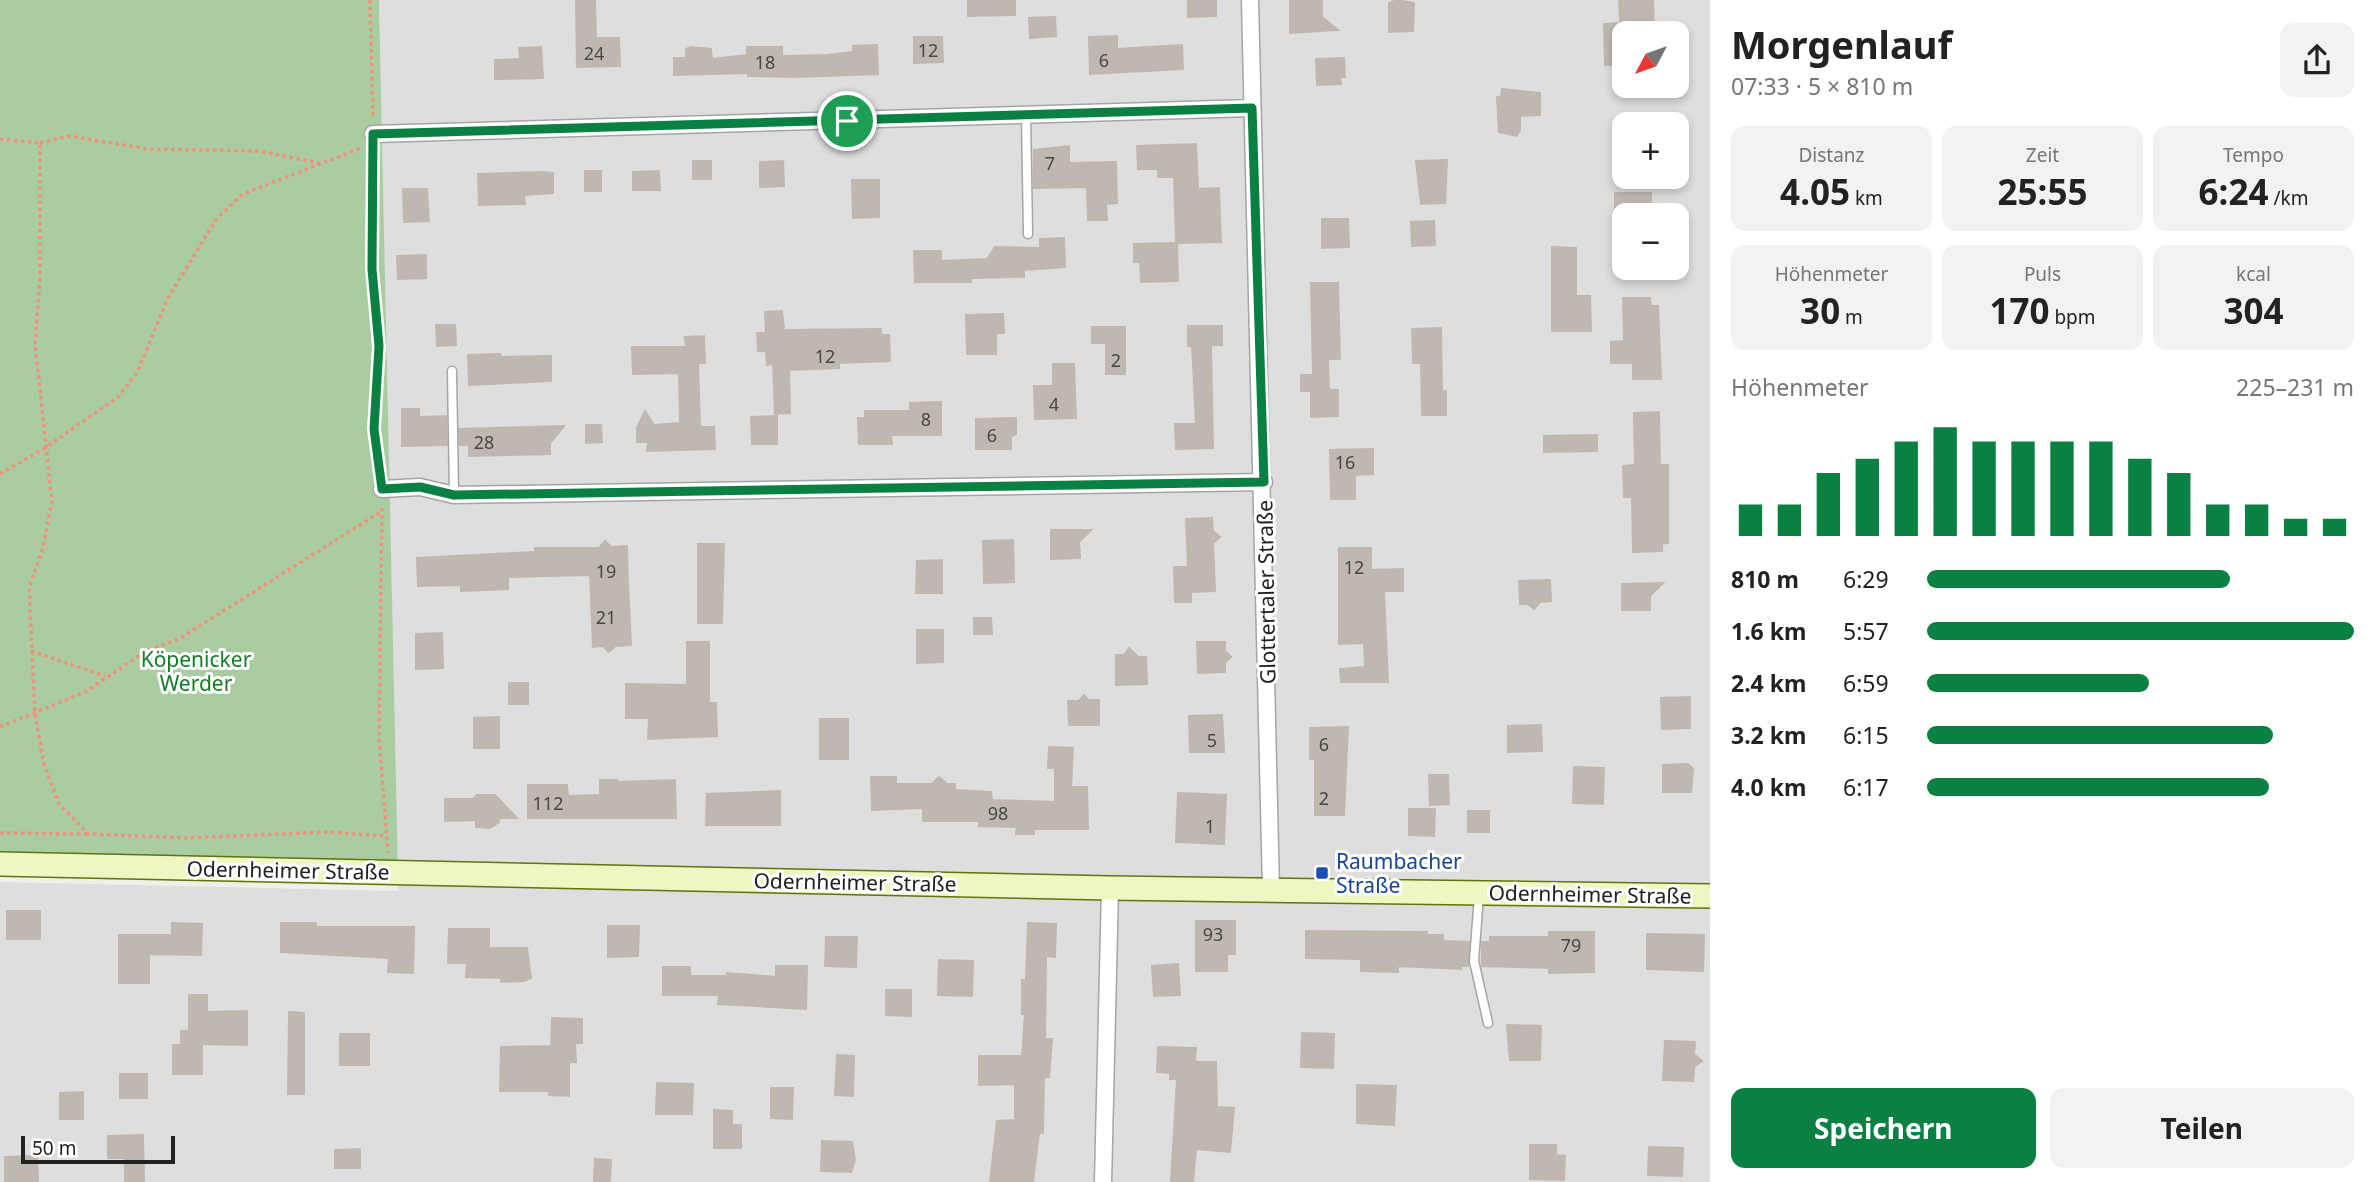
<!DOCTYPE html>
<html lang="de">
<head>
<meta charset="utf-8">
<style>
	:root { --surface:#fff; --page:#f2f2f2; --text:#222; --muted:#767676; --accent:#0b8043 }
	body { margin:0; font-family:"Noto Sans",sans-serif; background:var(--page); color:var(--text); height:100vh; display:flex; flex-direction:column; font-size:26px; white-space:nowrap }
	* { box-sizing:border-box; margin:0 }
	p { font-size:23px; color:var(--muted) }
	.icon { flex:none; width:38px; height:38px; fill:none; stroke:currentColor; stroke-width:2; stroke-linecap:round; stroke-linejoin:round }
	.map { position:relative; flex:1; overflow:hidden }
	.sheet { display:flex; flex-direction:column; background:var(--surface); width:665px }
	.sheet>* { flex:none }
	.needle { width:46px; rotate:229deg }
	.fabs { position:absolute; left:1612px; top:21px; display:grid; gap:14px }
	.fabs a { display:grid; place-items:center; width:77px; height:77px; border-radius:14px; background:var(--surface); box-shadow:0 4px 10px #0003; font-size:35px }
	.scale { position:absolute; left:21px; bottom:18px; width:154px; box-sizing:border-box; padding-left:7px; border:4px solid #212121; border-top:0; font-size:19px; line-height:24px; white-space:nowrap; color:#212121; -webkit-text-stroke:5px #fff; paint-order:stroke }
	.pin { position:absolute; display:grid; place-items:center; width:60px; height:60px; color:#fff; margin:-30px; border:4px solid #fff; border-radius:50%; box-shadow:0 2px 7px #0007 }
	.round { display:grid; place-items:center; flex:none; width:74px; height:74px; border-radius:14px; background:var(--page) }
	.headline { display:flex; align-items:center; justify-content:space-between; height:119px; padding:0 21px }
	h1 { font-size:38px; font-weight:700; line-height:52px }
	.stats { display:grid; grid-template-columns:repeat(3,1fr); gap:10px; height:119px; padding:7px 21px }
	.stats div { display:grid; align-content:center; border-radius:14px; background:var(--page); text-align:center }
	.stats b { font-size:35px; font-weight:700 }
	.stats small { font-size:19px; font-weight:400 }
	.stats p { font-size:19px }
	.chart { height:196px; padding:14px 21px }
	.chart p { display:flex; justify-content:space-between }
	.chart svg { width:100%; height:126px; margin-top:7px; stroke:var(--accent); stroke-width:6 }
	.primary-button { display:flex; gap:14px; margin-top:auto; padding:14px 21px }
	.primary-button a { flex:1; height:80px; border-radius:14px; background:var(--accent); color:#fff; font-size:28px; font-weight:700; line-height:80px; text-align:center }
	.primary-button a+a { background:var(--page); color:var(--text) }
	ul { padding:0 21px; list-style:none; font-size:23px }
	li { display:grid; grid-template-columns:112px 84px 1fr; align-items:center; height:52px }
	li i { height:18px; border-radius:9px; background:var(--accent) }
	main { display:flex; flex:1; min-height:0 }
	.map>svg:first-child { display:block }
	.residential { fill:#dfdede; fill-rule:evenodd }
	.forest { fill:#a9cda0 }
	.building { fill:#beb8b1; stroke:#c2b7ac; stroke-width:2 }
	.lines { fill:none; stroke-linecap:round; stroke-linejoin:round }
	.lane-casing { stroke:#a5a5a5; stroke-width:11 }
	.street-casing { stroke:#a5a5a5; stroke-width:19 }
	.secondary-casing { stroke:#5f740d; stroke-width:26 }
	.path { stroke:#f1917a; stroke-width:3.5; stroke-dasharray:3.5 3.5; stroke-linecap:butt }
	.lane { stroke:#fff; stroke-width:8 }
	.street { stroke:#fff; stroke-width:16 }
	.secondary { stroke:#eef6c2; stroke-width:23 }
	.route-casing { stroke:#fff; stroke-width:14 }
	.route { stroke:#0b8043; stroke-width:9 }
	.transit-dot { fill:#1a4fb4; stroke:#fff; stroke-width:2.5 }
	.labels { text-anchor:middle; dominant-baseline:central; stroke-width:6; stroke-linejoin:round; paint-order:stroke }
	.number-label { font-size:18px; fill:#484745 }
	.street-label { font-size:21px; fill:#212121; stroke:#fff }
	.park-label { font-size:21px; fill:#147b26; stroke:#fff }
	.transit-label { font-size:21px; fill:#164399; stroke:#fff; text-anchor:start }
</style>
</head>
<body>
<main>
<div class="map">
<svg width="1710" height="1182" viewBox="0 0 1710 1182">
	<rect width="100%" height="100%" fill="#f1efe9"/>
	<path class="residential" d="M 379,0 L 1710,0 L 1710,1182 L 0,1182 L 0,882 L 398,891 ZM 1624,33 L 1676,33 L 1676,86 L 1624,86 ZM 1624,124 L 1676,124 L 1676,177 L 1624,177 ZM 1624,215 L 1676,215 L 1676,268 L 1624,268 Z"/>
	<path class="forest" d="M 0,0 L 379,0 L 398,873 L 0,864 Z"/>
	<path class="building" d="M 576,0 L 595,0 L 596,38 L 619,38 L 620,66 L 577,67 Z
		M 968,0 L 1015,0 L 1015,15 L 968,16 Z
		M 1188,0 L 1216,0 L 1216,16 L 1188,17 Z
		M 1290,0 L 1322,0 L 1322,17 L 1338,30 L 1290,33 Z
		M 1397,0 L 1414,3 L 1413,31 L 1389,32 L 1389,3 Z
		M 1619,0 L 1653,0 L 1654,33 L 1624,33 L 1624,65 L 1605,65 L 1604,24 L 1620,23 Z
		M 1055,17 L 1056,36 L 1030,38 L 1029,18 Z
		M 1117,36 L 1117,49 L 1182,45 L 1183,69 L 1090,74 L 1089,37 Z
		M 914,37 L 942,37 L 943,62 L 914,63 Z
		M 877,45 L 878,74 L 795,77 L 748,76 L 748,73 L 674,75 L 674,58 L 686,58 L 686,49 L 691,47 L 711,49 L 712,59 L 747,55 L 747,47 L 782,47 L 782,56 L 827,55 L 853,52 L 853,46 Z
		M 541,47 L 543,78 L 495,79 L 495,60 L 520,59 L 519,48 Z
		M 1344,58 L 1345,77 L 1340,77 L 1341,84 L 1317,85 L 1316,59 Z
		M 1502,89 L 1540,93 L 1540,115 L 1520,116 L 1520,131 L 1516,136 L 1499,132 L 1497,97 L 1501,97 Z
		M 1196,144 L 1198,189 L 1219,188 L 1221,242 L 1177,243 L 1178,281 L 1141,282 L 1140,262 L 1134,262 L 1134,244 L 1176,243 L 1174,177 L 1158,177 L 1158,169 L 1138,169 L 1137,146 Z
		M 1069,146 L 1069,163 L 1116,162 L 1117,203 L 1106,204 L 1107,220 L 1088,220 L 1087,187 L 1034,188 L 1034,150 Z
		M 1447,160 L 1445,203 L 1421,204 L 1416,161 Z
		M 693,161 L 711,161 L 711,179 L 693,179 Z
		M 783,161 L 784,186 L 760,187 L 760,162 Z
		M 585,171 L 601,171 L 601,191 L 585,191 Z
		M 659,171 L 660,190 L 633,190 L 633,172 Z
		M 541,172 L 553,173 L 553,193 L 524,195 L 525,204 L 479,205 L 478,174 Z
		M 852,180 L 879,180 L 879,217 L 853,218 Z
		M 403,189 L 427,189 L 429,221 L 404,222 Z
		M 1615,193 L 1651,193 L 1651,215 L 1615,215 Z
		M 1322,219 L 1348,219 L 1349,247 L 1322,248 Z
		M 1434,221 L 1435,245 L 1412,246 L 1411,222 Z
		M 1064,238 L 1065,267 L 1024,270 L 1024,277 L 971,278 L 971,282 L 915,282 L 914,251 L 941,251 L 941,261 L 987,259 L 995,247 L 1040,248 L 1040,239 Z
		M 1552,247 L 1576,248 L 1576,296 L 1590,296 L 1591,331 L 1552,331 Z
		M 426,255 L 426,278 L 398,279 L 397,256 Z
		M 1311,283 L 1338,283 L 1340,359 L 1328,359 L 1329,390 L 1338,390 L 1338,416 L 1311,417 L 1311,391 L 1301,391 L 1301,375 L 1313,375 Z
		M 1623,298 L 1650,298 L 1651,306 L 1658,306 L 1661,379 L 1633,379 L 1633,363 L 1611,363 L 1611,342 L 1624,341 Z
		M 782,311 L 784,330 L 881,329 L 881,335 L 889,335 L 890,361 L 839,363 L 839,368 L 789,370 L 790,413 L 775,414 L 773,364 L 767,365 L 766,351 L 758,351 L 757,333 L 766,333 L 765,312 Z
		M 1003,314 L 1004,333 L 996,333 L 996,354 L 967,354 L 966,315 Z
		M 436,325 L 455,325 L 456,345 L 437,346 Z
		M 1188,326 L 1222,326 L 1222,345 L 1211,345 L 1213,448 L 1176,449 L 1175,424 L 1196,424 L 1192,346 L 1188,346 Z
		M 1092,327 L 1125,327 L 1125,374 L 1106,374 L 1106,343 L 1092,343 Z
		M 1441,328 L 1442,391 L 1446,391 L 1446,415 L 1422,415 L 1421,363 L 1413,363 L 1412,329 Z
		M 704,336 L 705,363 L 698,363 L 700,427 L 714,427 L 715,449 L 647,451 L 648,442 L 637,442 L 637,428 L 645,411 L 654,425 L 680,423 L 679,373 L 633,374 L 632,347 L 686,347 L 685,337 Z
		M 500,354 L 501,357 L 551,356 L 551,381 L 469,385 L 468,355 Z
		M 1053,364 L 1074,364 L 1076,418 L 1035,419 L 1034,386 L 1053,386 Z
		M 941,402 L 941,435 L 891,435 L 892,444 L 859,444 L 858,418 L 865,418 L 865,411 L 910,411 L 910,403 Z
		M 402,409 L 419,409 L 419,417 L 446,416 L 447,445 L 402,446 Z
		M 1659,412 L 1660,465 L 1668,465 L 1668,543 L 1662,544 L 1662,551 L 1633,552 L 1632,497 L 1624,497 L 1623,466 L 1635,465 L 1634,413 Z
		M 777,416 L 777,444 L 752,444 L 751,417 Z
		M 1016,418 L 1016,434 L 1011,437 L 1011,449 L 976,449 L 976,419 Z
		M 586,425 L 601,425 L 602,442 L 586,443 Z
		M 564,426 L 550,443 L 550,454 L 469,456 L 469,445 L 460,445 L 459,429 Z
		M 1597,435 L 1597,451 L 1544,452 L 1544,436 Z
		M 1373,449 L 1373,474 L 1355,475 L 1355,499 L 1331,499 L 1330,450 Z
		M 1212,518 L 1213,531 L 1220,537 L 1213,543 L 1215,591 L 1191,592 L 1191,602 L 1175,602 L 1174,567 L 1188,567 L 1186,519 Z
		M 1051,530 L 1091,530 L 1079,542 L 1080,558 L 1051,559 Z
		M 1013,540 L 1014,582 L 984,583 L 983,541 Z
		M 605,541 L 611,547 L 627,546 L 628,583 L 631,645 L 615,646 L 609,652 L 603,646 L 593,647 L 590,575 L 508,577 L 508,589 L 461,591 L 461,585 L 418,586 L 417,558 L 535,552 L 535,548 L 599,548 Z
		M 698,544 L 724,544 L 722,623 L 698,623 Z
		M 1339,548 L 1371,548 L 1371,570 L 1403,569 L 1403,591 L 1384,591 L 1388,682 L 1341,682 L 1340,669 L 1365,667 L 1364,643 L 1339,644 Z
		M 942,560 L 942,593 L 916,593 L 917,561 Z
		M 1550,580 L 1551,601 L 1540,602 L 1534,609 L 1528,604 L 1520,604 L 1519,581 Z
		M 1663,583 L 1650,596 L 1650,610 L 1622,610 L 1622,584 Z
		M 974,618 L 991,618 L 992,634 L 974,634 Z
		M 917,630 L 943,630 L 943,662 L 917,663 Z
		M 442,633 L 443,668 L 416,669 L 416,634 Z
		M 687,642 L 709,642 L 709,703 L 716,703 L 717,736 L 648,739 L 649,718 L 626,718 L 626,684 L 687,685 Z
		M 1197,642 L 1225,642 L 1225,651 L 1231,657 L 1225,662 L 1225,672 L 1198,673 Z
		M 1129,648 L 1138,657 L 1146,657 L 1147,684 L 1116,685 L 1116,655 L 1124,655 Z
		M 509,683 L 528,683 L 528,704 L 509,704 Z
		M 1084,695 L 1088,700 L 1099,700 L 1099,725 L 1069,725 L 1068,701 L 1079,701 Z
		M 1690,697 L 1690,728 L 1662,729 L 1661,698 Z
		M 1222,715 L 1224,752 L 1190,752 L 1189,716 Z
		M 499,717 L 499,748 L 474,748 L 474,718 Z
		M 820,719 L 848,719 L 848,759 L 820,759 Z
		M 1541,725 L 1542,751 L 1508,752 L 1508,726 Z
		M 1348,727 L 1344,815 L 1315,815 L 1315,759 L 1310,759 L 1310,728 Z
		M 1049,747 L 1073,748 L 1071,787 L 1087,787 L 1088,829 L 1034,829 L 1034,834 L 1016,834 L 1017,827 L 979,826 L 979,821 L 923,821 L 923,808 L 872,810 L 871,777 L 896,777 L 896,784 L 932,784 L 939,777 L 947,784 L 955,784 L 955,790 L 991,792 L 992,800 L 1055,802 L 1055,768 L 1048,768 Z
		M 1688,764 L 1693,769 L 1691,792 L 1663,792 L 1663,765 Z
		M 1574,767 L 1604,768 L 1603,804 L 1573,803 Z
		M 1429,775 L 1448,775 L 1449,804 L 1430,805 Z
		M 600,780 L 617,780 L 617,782 L 675,780 L 676,818 L 528,818 L 528,785 L 567,785 L 568,796 L 600,795 Z
		M 780,791 L 780,825 L 706,825 L 707,794 Z
		M 1178,793 L 1226,795 L 1224,844 L 1176,842 Z
		M 477,795 L 495,795 L 517,818 L 498,818 L 499,822 L 490,828 L 476,827 L 476,820 L 445,821 L 445,799 L 473,799 Z
		M 1409,809 L 1435,809 L 1434,836 L 1409,835 Z
		M 1468,811 L 1489,811 L 1489,832 L 1468,832 Z
		M 7,911 L 40,911 L 40,939 L 7,939 Z
		M 1196,921 L 1235,921 L 1235,954 L 1227,954 L 1227,971 L 1196,971 Z
		M 172,923 L 202,924 L 201,955 L 149,954 L 149,983 L 119,983 L 119,935 L 172,935 Z
		M 281,923 L 316,923 L 316,927 L 414,927 L 413,973 L 388,972 L 389,958 L 281,952 Z
		M 1028,923 L 1056,924 L 1055,957 L 1046,956 L 1045,1039 L 1052,1039 L 1049,1077 L 1044,1077 L 1043,1133 L 1039,1133 L 1033,1182 L 990,1182 L 997,1121 L 1015,1120 L 1015,1084 L 979,1085 L 979,1056 L 1022,1056 L 1025,1014 L 1022,1014 L 1022,980 L 1026,980 Z
		M 608,926 L 639,926 L 638,956 L 608,957 Z
		M 449,929 L 489,929 L 489,948 L 527,948 L 531,978 L 524,981 L 501,982 L 501,978 L 466,977 L 467,963 L 448,963 Z
		M 1306,931 L 1427,932 L 1427,935 L 1443,935 L 1443,941 L 1469,942 L 1468,966 L 1461,966 L 1461,969 L 1398,966 L 1398,972 L 1361,971 L 1361,959 L 1306,958 Z
		M 1549,932 L 1594,932 L 1594,972 L 1549,973 L 1549,968 L 1482,966 L 1482,942 L 1490,942 L 1490,937 L 1549,937 Z
		M 1647,934 L 1704,935 L 1703,971 L 1647,969 Z
		M 826,937 L 857,937 L 856,967 L 825,966 Z
		M 939,960 L 973,961 L 972,996 L 938,995 Z
		M 1178,964 L 1180,995 L 1154,996 L 1152,966 Z
		M 776,966 L 807,966 L 806,1009 L 718,1004 L 719,995 L 663,995 L 663,967 L 690,967 L 690,976 L 727,976 L 727,973 L 776,977 Z
		M 886,990 L 911,990 L 911,1016 L 886,1015 Z
		M 189,995 L 207,995 L 207,1012 L 247,1011 L 247,1045 L 202,1044 L 202,1074 L 173,1074 L 173,1045 L 181,1045 L 181,1031 L 189,1031 Z
		M 289,1012 L 304,1013 L 304,1094 L 288,1094 Z
		M 552,1018 L 582,1019 L 582,1043 L 575,1043 L 576,1062 L 569,1062 L 569,1096 L 549,1095 L 549,1091 L 500,1091 L 501,1047 L 551,1046 Z
		M 1507,1025 L 1541,1026 L 1540,1060 L 1510,1060 Z
		M 1302,1033 L 1334,1034 L 1333,1068 L 1301,1067 Z
		M 340,1034 L 369,1034 L 369,1065 L 340,1065 Z
		M 1665,1041 L 1695,1042 L 1694,1054 L 1702,1061 L 1694,1067 L 1693,1081 L 1663,1080 Z
		M 1158,1047 L 1196,1048 L 1195,1062 L 1216,1062 L 1217,1107 L 1234,1108 L 1230,1152 L 1196,1149 L 1193,1182 L 1171,1182 L 1177,1079 L 1170,1079 L 1170,1073 L 1157,1072 Z
		M 837,1055 L 854,1056 L 853,1096 L 835,1095 Z
		M 120,1074 L 147,1074 L 147,1098 L 120,1098 Z
		M 657,1083 L 693,1084 L 692,1114 L 656,1114 Z
		M 1357,1085 L 1396,1086 L 1394,1125 L 1357,1123 Z
		M 771,1088 L 793,1088 L 792,1119 L 771,1118 Z
		M 83,1092 L 83,1119 L 60,1119 L 60,1093 Z
		M 714,1110 L 732,1111 L 732,1125 L 741,1125 L 741,1148 L 714,1148 Z
		M 143,1135 L 144,1182 L 125,1182 L 125,1158 L 108,1158 L 108,1136 Z
		M 822,1141 L 852,1142 L 855,1160 L 851,1172 L 821,1171 Z
		M 1530,1145 L 1556,1145 L 1556,1155 L 1565,1156 L 1564,1180 L 1530,1179 Z
		M 1649,1147 L 1683,1148 L 1682,1176 L 1648,1175 Z
		M 360,1149 L 360,1168 L 335,1168 L 335,1150 Z
		M 37,1156 L 38,1182 L 5,1182 L 5,1157 Z
		M 595,1159 L 611,1160 L 610,1182 L 594,1182 Z"/>
	<g class="lines">
		<defs>
			<path id="lane" d="M 1026,115 L 1028,234
				M 452,371 L 454,495
				M 1479,895 L 1474,961 L 1488,1023"/>
			<path id="street" d="M 1250,0 L 1271,890
				M 373,134 L 1252,108
				M 382,489 L 420,487 L 454,495 L 1264,482
				M 1103,1182 L 1110,888"/>
			<path id="secondary" d="M 0,864 L 1110,888 L 1710,896"/>
		</defs>
		<use href="#lane" class="lane-casing"/>
		<use href="#street" class="street-casing"/>
		<use href="#secondary" class="secondary-casing"/>
		<path class="path" d="M 370,0 L 373,116
			M 0,139 L 40,143 L 40,279 L 35,344 L 52,502 L 43,548 L 29,588 L 35,714 L 44,764 L 59,804 L 88,834 L 189,838 L 327,832 L 386,836
			M 40,143 L 69,136 L 148,149 L 258,151 L 319,163
			M 373,152 L 372,269 L 378,346 L 374,429 L 380,472
			M 0,474 L 45,448 L 118,397 L 137,373 L 168,298 L 217,218 L 243,194 L 361,148
			M 382,508 L 379,737 L 388,853
			M 31,651 L 105,676
			M 0,727 L 85,692 L 148,650 L 179,639 L 382,511
			M 0,833 L 88,834"/>
		<use href="#lane" class="lane"/>
		<use href="#street" class="street"/>
		<use href="#secondary" class="secondary"/>
	</g>
	<g class="lines">
		<defs>
			<path id="route" d="M 1252,108 L 1264,482 L 454,495 L 420,487 L 382,489 L 374,429 L 379,346 L 372,269 L 373,134 Z"/>
		</defs>
		<use href="#route" class="route-casing"/>
		<use href="#route" class="route"/>
	</g>
	<rect class="transit-dot" x="1315" y="866" width="14" height="14" rx="3.5"/>
	<g class="labels">
		<g class="number-label">
			<text x="928" y="50">12</text>
			<text x="594" y="53">24</text>
			<text x="1104" y="60">6</text>
			<text x="765" y="62">18</text>
			<text x="1050" y="163">7</text>
			<text x="825" y="356">12</text>
			<text x="1116" y="360">2</text>
			<text x="1054" y="404">4</text>
			<text x="926" y="419">8</text>
			<text x="992" y="435">6</text>
			<text x="484" y="442">28</text>
			<text x="1345" y="462">16</text>
			<text x="1354" y="567">12</text>
			<text x="606" y="571">19</text>
			<text x="606" y="617">21</text>
			<text x="1212" y="740">5</text>
			<text x="1324" y="744">6</text>
			<text x="1324" y="798">2</text>
			<text x="548" y="803">112</text>
			<text x="998" y="813">98</text>
			<text x="1210" y="826">1</text>
			<text x="1213" y="934">93</text>
			<text x="1571" y="945">79</text>
		</g>
		<g class="street-label">
			<text transform="translate(1266 592) rotate(-91)">Glottertaler Straße</text>
			<text transform="translate(288 870) rotate(1)">Odernheimer Straße</text>
			<text transform="translate(855 882) rotate(1)">Odernheimer Straße</text>
			<text transform="translate(1590 894) rotate(1)">Odernheimer Straße</text>
		</g>
		<g class="park-label">
			<text x="196" y="659">Köpenicker<tspan x="196" dy="24">Werder</tspan></text>
		</g>
		<g class="transit-label">
			<text x="1336" y="861">Raumbacher<tspan x="1336" dy="24">Straße</tspan></text>
		</g>
	</g>
</svg>
<div class="fabs">
<a><svg class="needle" viewBox="-14 -14 28 28"><path d="M0-13l5 13h-10z" fill="#e53935"/><path d="M0 13l5-13h-10z" fill="#767676"/></svg></a>
<a>+</a>
<a>−</a>
</div>
<div class="scale">50 m</div>
<div class="pin" style="left:847px;top:121px;background:#1e9e55"><svg class="icon" aria-label="arrive" viewBox="0 0 24 24"><path d="M6 21V4h12l-3 4 3 4H6"/></svg></div>
</div>
<section class="sheet">
<div class="headline"><div><h1>Morgenlauf</h1><p>07:33 · 5 × 810 m</p></div><a class="round"><svg class="icon" aria-label="share" viewBox="0 0 24 24"><path d="M12 15V3M7 8l5-5 5 5M5 13v7h14v-7"/></svg></a></div>
<div class="stats">
<div><p>Distanz</p><b>4.05<small> km</small></b></div>
<div><p>Zeit</p><b>25:55</b></div>
<div><p>Tempo</p><b>6:24<small> /km</small></b></div>
</div>
<div class="stats">
<div><p>Höhenmeter</p><b>30<small> m</small></b></div>
<div><p>Puls</p><b>170<small> bpm</small></b></div>
<div><p>kcal</p><b>304</b></div>
</div>
<div class="chart"><p><span>Höhenmeter</span>225–231 m</p>
<svg viewBox="0 0 160 44" preserveAspectRatio="none"><path d="M5 44V33M15 44V33M25 44V22M35 44V17M45 44V11M55 44V6M65 44V11M75 44V11M85 44V11M95 44V11M105 44V17M115 44V22M125 44V33M135 44V33M145 44V38M155 44V38"/></svg>
</div>
<ul>
<li><b>810 m</b>6:29<i style="width:71%"></i></li>
<li><b>1.6 km</b>5:57<i style="width:100%"></i></li>
<li><b>2.4 km</b>6:59<i style="width:52%"></i></li>
<li><b>3.2 km</b>6:15<i style="width:81%"></i></li>
<li><b>4.0 km</b>6:17<i style="width:80%"></i></li>
</ul>
<div class="primary-button"><a>Speichern</a><a>Teilen</a></div>
</section>
</main>
</body>
</html>
